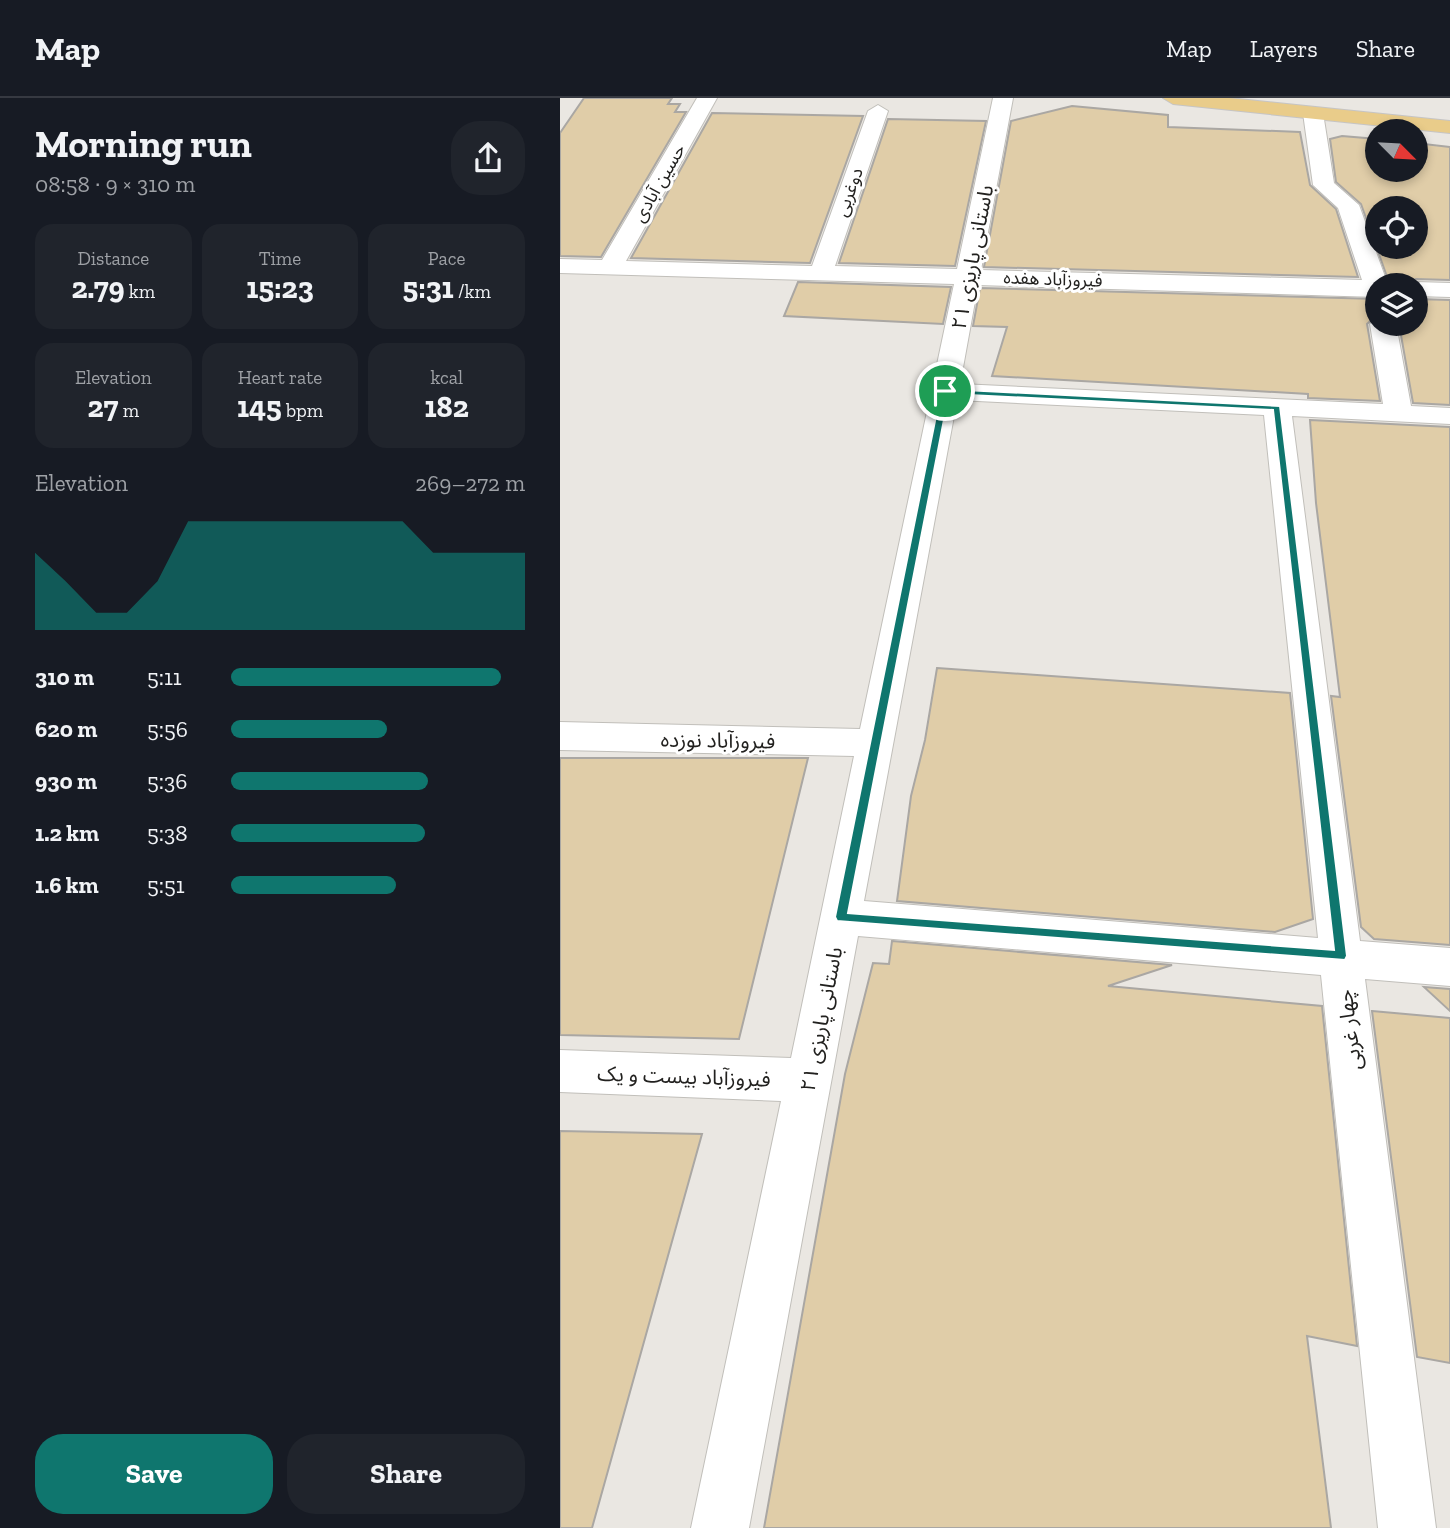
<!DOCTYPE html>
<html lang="en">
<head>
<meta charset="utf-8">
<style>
	:root { --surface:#171b24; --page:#20242c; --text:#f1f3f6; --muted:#9ea1a6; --line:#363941; --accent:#0f766e }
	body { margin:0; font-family:"Zilla Slab","Noto Sans Arabic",serif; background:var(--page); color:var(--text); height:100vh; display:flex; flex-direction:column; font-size:26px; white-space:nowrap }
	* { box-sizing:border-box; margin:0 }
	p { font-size:23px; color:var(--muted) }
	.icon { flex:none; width:38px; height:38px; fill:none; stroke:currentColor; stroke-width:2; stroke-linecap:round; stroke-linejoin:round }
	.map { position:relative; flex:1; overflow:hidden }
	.details { display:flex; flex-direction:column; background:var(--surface); width:560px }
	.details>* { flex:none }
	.needle { width:46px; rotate:114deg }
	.buttons { position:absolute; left:805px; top:21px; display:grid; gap:14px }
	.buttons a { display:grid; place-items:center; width:63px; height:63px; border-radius:50%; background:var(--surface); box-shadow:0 4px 10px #0003; font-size:35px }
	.pin { position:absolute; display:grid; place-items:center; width:60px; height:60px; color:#fff; margin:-30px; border:4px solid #fff; border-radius:50%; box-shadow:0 2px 7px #0007 }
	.round { display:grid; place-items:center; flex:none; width:74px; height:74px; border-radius:28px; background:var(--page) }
	.head { display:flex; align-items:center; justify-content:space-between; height:119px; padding:0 35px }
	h1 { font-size:38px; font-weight:800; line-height:52px }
	.stats { display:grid; grid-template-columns:repeat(3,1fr); gap:10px; height:119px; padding:7px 35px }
	.stats div { display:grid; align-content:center; border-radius:18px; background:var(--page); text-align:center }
	.stats b { font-size:30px; font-weight:800 }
	.stats small { font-size:19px; font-weight:400 }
	.stats p { font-size:19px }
	.chart { height:196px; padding:14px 35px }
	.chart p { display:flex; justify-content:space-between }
	.chart svg { width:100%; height:126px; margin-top:7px; fill:var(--accent); opacity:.7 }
	.button { display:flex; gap:14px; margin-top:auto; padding:14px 35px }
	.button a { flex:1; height:80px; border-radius:28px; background:var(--accent); color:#fff; font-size:28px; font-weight:800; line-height:80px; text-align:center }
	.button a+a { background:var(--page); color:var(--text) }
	ul { padding:0 35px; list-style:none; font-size:23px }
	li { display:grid; grid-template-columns:112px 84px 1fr; align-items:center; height:52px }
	li i { height:18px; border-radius:9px; background:var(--accent) }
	header { display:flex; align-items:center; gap:42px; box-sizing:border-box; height:98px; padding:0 35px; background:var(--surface); border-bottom:2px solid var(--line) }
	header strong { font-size:33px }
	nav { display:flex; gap:38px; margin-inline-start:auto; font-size:24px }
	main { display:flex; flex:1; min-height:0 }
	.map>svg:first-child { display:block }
	.building { fill:#e0cda8; stroke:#aaa7a3; stroke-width:2; fill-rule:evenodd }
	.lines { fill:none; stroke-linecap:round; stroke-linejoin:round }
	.minor-casing { stroke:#c1bfba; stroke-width:2 }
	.major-casing { stroke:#c6c5c5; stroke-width:2 }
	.minor { fill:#fff; fill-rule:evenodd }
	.major { fill:#e9cc8a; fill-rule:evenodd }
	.route { fill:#0f766e; stroke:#fff; stroke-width:2; fill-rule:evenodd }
	.labels { text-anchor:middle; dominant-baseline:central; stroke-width:6; stroke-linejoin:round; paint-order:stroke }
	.far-street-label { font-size:18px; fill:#22211f; stroke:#fff }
	.street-label { font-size:21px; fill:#22211f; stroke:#fff }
</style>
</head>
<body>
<header>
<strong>Map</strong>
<nav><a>Map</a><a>Layers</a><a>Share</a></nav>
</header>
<main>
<section class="details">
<div class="head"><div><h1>Morning run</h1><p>08:58 · 9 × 310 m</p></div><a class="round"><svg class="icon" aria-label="share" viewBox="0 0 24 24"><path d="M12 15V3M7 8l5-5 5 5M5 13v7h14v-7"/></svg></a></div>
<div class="stats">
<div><p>Distance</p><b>2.79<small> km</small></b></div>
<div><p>Time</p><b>15:23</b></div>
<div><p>Pace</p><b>5:31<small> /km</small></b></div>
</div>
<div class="stats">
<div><p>Elevation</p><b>27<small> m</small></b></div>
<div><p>Heart rate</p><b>145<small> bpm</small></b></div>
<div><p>kcal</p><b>182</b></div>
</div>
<div class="chart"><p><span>Elevation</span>269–272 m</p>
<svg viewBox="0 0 160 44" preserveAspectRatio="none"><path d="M0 44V17L10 27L20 38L30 38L40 27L50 6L60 6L70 6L80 6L90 6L100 6L110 6L120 6L130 17L140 17L150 17L160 17V44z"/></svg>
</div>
<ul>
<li><b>310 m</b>5:11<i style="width:92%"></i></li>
<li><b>620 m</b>5:56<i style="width:53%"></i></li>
<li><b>930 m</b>5:36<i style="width:67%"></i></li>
<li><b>1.2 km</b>5:38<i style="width:66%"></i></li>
<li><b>1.6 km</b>5:51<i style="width:56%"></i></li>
</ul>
<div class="button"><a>Save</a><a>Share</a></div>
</section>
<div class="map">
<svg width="890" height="1430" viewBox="0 0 890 1430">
	<rect width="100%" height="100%" fill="#eae7e2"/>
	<path class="building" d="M 24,0 L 112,0 L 108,6 L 120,6 L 115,14 L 126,14 L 41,159 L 0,158 L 0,35 Z
		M 512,8 L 608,17 L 608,29 L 740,34 L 750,87 L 776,111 L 798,179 L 424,169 L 451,23 Z
		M 152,15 L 303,18 L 250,165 L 71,160 Z
		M 328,21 L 426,23 L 395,168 L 279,165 Z
		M 782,38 L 817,41 L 817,72 L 856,72 L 856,45 L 890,49 L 890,182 L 856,181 L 843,187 L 830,187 L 801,106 L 776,84 L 770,41 ZM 817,110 L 856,110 L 856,149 L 817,149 Z
		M 238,184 L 391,189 L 383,226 L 224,218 Z
		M 420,190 L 817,201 L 817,217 L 807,226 L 820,303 L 748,300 L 748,296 L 432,278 L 447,229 L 413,228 Z
		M 856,201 L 890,202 L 890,307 L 853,305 L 839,226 L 856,226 Z
		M 750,322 L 890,329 L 890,847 L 814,841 L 801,829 L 771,598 L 780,599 L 756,405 Z
		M 377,570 L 730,595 L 753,821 L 715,834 L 337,803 L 351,698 L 365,642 Z
		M 0,660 L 248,660 L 179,941 L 0,937 Z
		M 332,843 L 612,867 L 548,888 L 762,908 L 797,1248 L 747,1238 L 771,1430 L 204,1430 L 285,976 L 313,865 L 329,866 Z
		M 864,889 L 890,891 L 890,913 Z
		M 812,913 L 890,920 L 890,1265 L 857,1259 Z
		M 0,1033 L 142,1036 L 32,1430 L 0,1430 Z"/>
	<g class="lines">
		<defs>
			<path id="minor" d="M 137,0 L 157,0 L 66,163 L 252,168 L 308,13 L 318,7 L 328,13 L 275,168 L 397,171 L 433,0 L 453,0 L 421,172 L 802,182 L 778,110 L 753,87 L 743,15 L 746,11 L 760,11 L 763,15 L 774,85 L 799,107 L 828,187 L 817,187 L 817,199 L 418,187 L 400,286 L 823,306 L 810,226 L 817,220 L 817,226 L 836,226 L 851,308 L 890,310 L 890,326 L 732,318 L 800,843 L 890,850 L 890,888 L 805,881 L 876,1430 L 818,1430 L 761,877 L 298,838 L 189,1430 L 131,1430 L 221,1003 L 0,994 L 0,952 L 231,960 L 294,658 L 0,652 L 0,624 L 300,631 L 394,186 L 0,175 L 0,161 L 42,162 ZM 397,302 L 704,317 L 758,840 L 304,803 Z
				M 856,184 L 890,185 L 890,199 L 856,198 L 856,187 L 846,187 Z"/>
			<path id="major" d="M 603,0 L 669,0 L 890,23 L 890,35 L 613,6 Z"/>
		</defs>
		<use href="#minor" class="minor-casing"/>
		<use href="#major" class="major-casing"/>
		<use href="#minor" class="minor"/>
		<use href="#major" class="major"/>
	</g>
	<path class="route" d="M 385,291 L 720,308 L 787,858 L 785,862 L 277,823 L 275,819 L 381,293 ZM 389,296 L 713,312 L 774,852 L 288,815 Z"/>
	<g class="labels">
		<g class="far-street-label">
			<text transform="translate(99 85) rotate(-60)">حسین آبادی</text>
			<text transform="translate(289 94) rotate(-70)">دوغربی</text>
			<text transform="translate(493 181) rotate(2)">فیروزآباد هفده</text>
		</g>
		<g class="street-label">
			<text transform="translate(412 159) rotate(-79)">باستانی پاریزی ۲۱</text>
			<text transform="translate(158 642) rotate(1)">فیروزآباد نوزده</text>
			<text transform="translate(261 921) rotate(-79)">باستانی پاریزی ۲۱</text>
			<text transform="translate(789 932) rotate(-97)">چهار غربی</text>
			<text transform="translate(124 978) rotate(2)">فیروزآباد بیست و یک</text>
		</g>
	</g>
</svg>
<div class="buttons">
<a><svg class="needle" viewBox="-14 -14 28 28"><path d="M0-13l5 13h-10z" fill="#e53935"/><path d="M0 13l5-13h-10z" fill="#9ea1a6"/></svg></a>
<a><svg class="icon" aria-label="locate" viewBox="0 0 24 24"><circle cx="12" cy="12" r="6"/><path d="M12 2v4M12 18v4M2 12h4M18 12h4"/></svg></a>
<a><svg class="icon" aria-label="layers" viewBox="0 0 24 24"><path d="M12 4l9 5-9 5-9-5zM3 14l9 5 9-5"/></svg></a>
</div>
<div class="pin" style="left:385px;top:293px;background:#1e9e55"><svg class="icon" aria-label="arrive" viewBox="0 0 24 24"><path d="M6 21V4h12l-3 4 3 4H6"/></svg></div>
</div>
</main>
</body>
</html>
